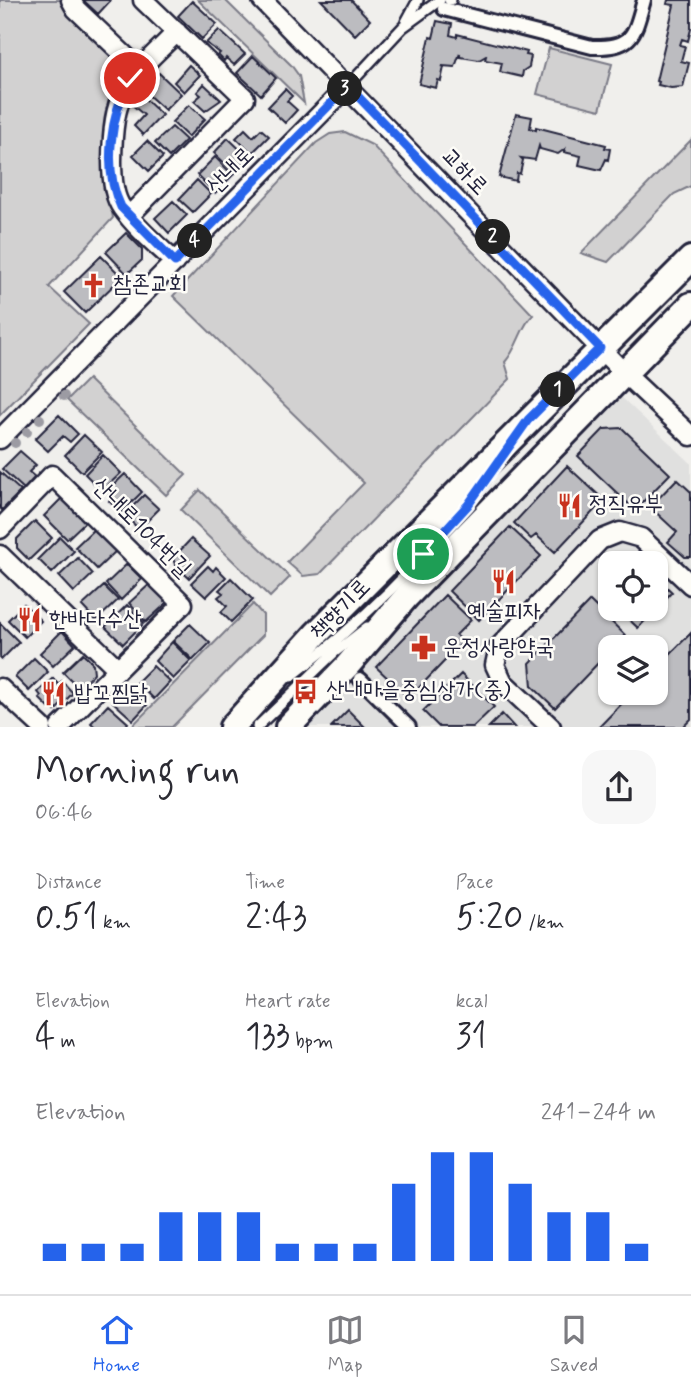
<!DOCTYPE html>
<html lang="en">
<head>
<meta charset="utf-8">
<style>
	:root { --surface:#fff; --page:#f7f7f7; --text:#2b2b33; --muted:#7c7c81; --line:#e1e1e2; --accent:#2563eb }
	body { margin:0; font-family:Mynerve,"Poor Story",sans-serif; background:var(--page); color:var(--text); height:100vh; display:flex; flex-direction:column; font-size:26px; white-space:nowrap }
	* { box-sizing:border-box; margin:0 }
	p { font-size:23px; color:var(--muted) }
	.icon { flex:none; width:38px; height:38px; fill:none; stroke:currentColor; stroke-width:2; stroke-linecap:round; stroke-linejoin:round }
	.map { position:relative; height:727px; overflow:hidden }
	.side { display:flex; flex-direction:column; background:var(--surface); flex:1 }
	.side>* { flex:none }
	.tools { position:absolute; left:598px; top:551px; display:grid; gap:14px }
	.tools a { display:grid; place-items:center; width:70px; height:70px; border-radius:14px; background:var(--surface); box-shadow:0 2px 5px #0004; font-size:35px }
	.pin { position:absolute; display:grid; place-items:center; width:60px; height:60px; color:#fff; margin:-30px; border:4px solid #fff; border-radius:50%; box-shadow:0 2px 7px #0007 }
	.km { position:absolute; width:35px; height:35px; margin:-18px; border-radius:50%; background:#222; color:#fff; font-size:19px; line-height:35px; text-align:center }
	.round { display:grid; place-items:center; flex:none; width:74px; height:74px; border-radius:21px; background:var(--page) }
	.headline { display:flex; align-items:center; justify-content:space-between; height:119px; padding:0 35px }
	h1 { font-size:38px; font-weight:600; line-height:52px }
	.stats { display:grid; grid-template-columns:repeat(3,1fr); gap:10px; height:119px; padding:7px 35px }
	.stats div { display:grid; align-content:center }
	.stats b { font-size:35px; font-weight:600 }
	.stats small { font-size:19px; font-weight:400 }
	.stats p { font-size:19px }
	.chart { height:196px; padding:14px 35px }
	.chart p { display:flex; justify-content:space-between }
	.chart svg { width:100%; height:126px; margin-top:7px; stroke:var(--accent); stroke-width:6 }
	.menu { display:flex; justify-content:space-around; align-items:center; height:98px; border-top:2px solid var(--line); background:var(--surface); font-size:19px; color:var(--muted) }
	.menu a { display:grid; justify-items:center; gap:4px }
	.menu .on { color:var(--accent) }
	.map>svg:first-child { display:block }
	.built { fill:#e0e0df; fill-rule:evenodd }
	.green { fill:#d2d1d1; stroke:#7a7a86; stroke-width:2 }
	.building { fill:#bcbcc0; stroke:#22223b; stroke-width:2 }
	.lines { fill:none; stroke-linecap:round; stroke-linejoin:round }
	.service-casing { stroke:#22223b; stroke-width:14 }
	.pedestrian-casing { stroke:#22223b; stroke-width:18 }
	.minor-casing { stroke:#22223b; stroke-width:23 }
	.secondary-casing { stroke:#22223b; stroke-width:30 }
	.service { stroke:#fdfcf7; stroke-width:9 }
	.pedestrian { stroke:#fdfcf7; stroke-width:12 }
	.minor { stroke:#fdfcf7; stroke-width:18 }
	.secondary { stroke:#fdfcf7; stroke-width:24 }
	.tree { fill:#9c9ba3 }
	.route-casing { stroke:#fff; stroke-width:14 }
	.route { stroke:#2563eb; stroke-width:9 }
	.labels { text-anchor:middle; dominant-baseline:central; stroke-width:5; stroke-linejoin:round; paint-order:stroke }
	.street-label { font-size:23px; fill:#22223b; stroke:#fdfcf7 }
	.poi-label { font-size:23px; fill:#22223b; stroke:#fdfcf7; text-anchor:start }
</style>
</head>
<body>
<div class="map">
<svg width="691" height="727" viewBox="0 0 691 727">
	<rect width="100%" height="100%" fill="#f0efec"/>
	<filter id="ink" filterUnits="userSpaceOnUse"><feTurbulence type="fractalNoise" baseFrequency=".0143" numOctaves="2"/><feDisplacementMap in="SourceGraphic" scale="14" xChannelSelector="R" yChannelSelector="G"/><feConvolveMatrix kernelMatrix="1 2 1 2 8 2 1 2 1" color-interpolation-filters="sRGB"/></filter>
	<g filter="url(#ink)">
		<path class="built" d="M 619,395 L 691,463 L 691,727 L 297,727 ZM 611,564 L 656,564 L 656,609 L 611,609 ZM 611,648 L 656,648 L 656,693 L 611,693 Z"/>
		<path class="green" d="M 0,0 L 62,0 L 64,9 L 123,64 L 124,75 L 111,101 L 105,129 L 105,171 L 113,218 L 49,287 L 89,324 L 0,415 Z
			M 198,0 L 225,0 L 291,65 L 299,76 L 304,103 Z
			M 549,48 L 612,64 L 600,110 L 537,94 Z
			M 345,132 L 372,145 L 533,315 C 520,327 519,346 505,362 L 510,379 L 320,574 L 303,576 L 287,562 L 364,483 L 173,296 L 316,143 L 330,134 Z
			M 691,140 L 691,186 L 674,194 L 608,262 L 581,253 Z
			M 88,379 L 186,475 L 166,495 L 67,400 Z
			M 200,490 L 290,577 L 270,597 L 181,510 Z
			M 253,604 L 263,615 L 263,635 L 172,727 L 131,727 Z"/>
		<path class="building" d="M 83,0 L 109,0 L 110,1 L 98,14 Z
			M 321,0 L 351,0 L 370,20 L 355,35 Z
			M 668,0 L 691,0 L 691,29 L 688,41 L 682,39 L 680,45 L 685,46 L 681,61 L 689,63 L 683,87 L 671,88 L 658,85 L 659,82 L 656,81 L 674,5 L 667,4 Z
			M 192,1 L 217,24 L 202,39 L 178,16 Z
			M 437,21 L 452,24 L 450,35 L 457,37 L 457,34 L 527,52 L 526,55 L 531,56 L 529,67 L 523,71 L 522,77 L 500,72 L 502,63 L 485,60 L 486,56 L 479,60 L 460,57 L 460,53 L 455,67 L 442,66 L 444,67 L 441,81 L 438,80 L 436,88 L 419,84 L 430,37 L 433,38 Z
			M 219,30 L 245,54 L 234,65 L 226,58 L 224,61 L 218,55 L 220,53 L 206,43 Z
			M 253,56 L 276,78 L 261,95 L 237,73 Z
			M 189,65 L 200,75 L 184,92 L 174,82 Z
			M 159,73 L 181,94 L 165,110 L 146,93 L 154,85 L 151,82 Z
			M 204,84 L 221,100 L 205,111 L 194,101 L 201,95 L 197,92 Z
			M 285,89 L 292,96 L 287,101 L 297,110 L 285,123 L 268,107 Z
			M 140,94 L 162,115 L 143,135 L 134,126 L 144,115 L 131,104 Z
			M 189,105 L 205,119 L 188,137 L 172,122 Z
			M 516,114 L 532,117 L 530,128 L 536,130 L 536,127 L 606,145 L 605,148 L 610,149 L 608,160 L 606,159 L 601,170 L 579,165 L 581,156 L 564,152 L 565,149 L 558,154 L 540,149 L 539,146 L 535,160 L 521,158 L 523,160 L 520,174 L 517,173 L 516,181 L 499,177 Z
			M 172,127 L 186,140 L 169,157 L 155,143 Z
			M 245,129 L 253,137 L 261,129 L 269,136 L 252,153 L 236,138 Z
			M 228,138 L 249,158 L 235,173 L 214,153 Z
			M 147,141 L 163,157 L 149,171 L 133,155 Z
			M 215,157 L 233,175 L 215,193 L 197,175 Z
			M 197,180 L 211,194 L 193,212 L 179,199 Z
			M 173,201 L 187,215 L 169,233 L 155,218 Z
			M 126,233 L 142,249 L 142,260 L 127,274 L 106,252 Z
			M 101,256 L 122,277 L 85,313 L 64,292 Z
			M 59,415 L 78,434 L 70,442 L 63,436 L 48,451 L 35,439 Z
			M 622,428 L 670,474 L 635,510 L 578,456 L 604,429 Z
			M 84,435 L 102,452 L 82,472 L 65,455 Z
			M 20,451 L 36,465 L 29,472 L 35,477 L 24,489 L 2,469 Z
			M 103,455 L 121,473 L 102,491 L 85,474 Z
			M 567,466 L 604,500 L 555,552 L 536,535 L 531,539 L 514,523 Z
			M 0,472 L 21,491 L 2,510 L 0,508 Z
			M 125,474 L 142,492 L 121,513 L 109,501 L 112,498 L 106,492 Z
			M 677,479 L 691,492 L 691,557 L 685,557 L 668,542 L 677,532 L 650,507 Z
			M 144,495 L 159,509 L 139,529 L 124,515 Z
			M 62,498 L 85,522 L 67,539 L 44,516 Z
			M 35,521 L 52,538 L 29,560 L 17,548 L 17,539 Z
			M 510,527 L 541,556 L 479,620 L 449,591 Z
			M 94,529 L 116,551 L 97,569 L 75,547 Z
			M 60,537 L 74,551 L 52,573 L 38,559 Z
			M 191,539 L 210,556 L 189,578 L 175,565 L 173,558 Z
			M 78,558 L 93,574 L 74,592 L 59,576 Z
			M 127,564 L 142,579 L 121,600 L 106,584 Z
			M 208,566 L 213,571 L 216,567 L 226,577 L 206,597 L 191,583 Z
			M 656,577 L 672,592 L 656,609 Z
			M 231,578 L 253,600 L 231,622 L 221,612 L 227,606 L 218,597 L 223,593 L 219,590 Z
			M 151,583 L 168,602 L 146,622 L 129,603 Z
			M 104,586 L 118,600 L 96,621 L 82,606 Z
			M 445,595 L 471,620 L 456,635 L 463,642 L 409,698 L 376,667 Z
			M 590,601 L 625,635 L 555,708 L 532,686 L 530,663 Z
			M 24,604 L 41,621 L 25,637 L 8,620 Z
			M 127,605 L 144,623 L 123,644 L 105,627 Z
			M 618,609 L 656,609 L 638,628 Z
			M 0,623 L 19,642 L 2,659 L 0,657 Z
			M 190,624 L 210,643 L 193,660 L 173,641 Z
			M 62,631 L 75,645 L 53,666 L 40,653 Z
			M 691,633 L 691,719 L 683,727 L 599,727 L 632,693 L 656,693 L 656,668 Z
			M 172,642 L 191,661 L 173,679 L 155,661 Z
			M 83,653 L 93,664 L 94,673 L 79,688 L 63,672 Z
			M 34,658 L 48,672 L 29,691 L 15,677 Z
			M 153,666 L 170,682 L 154,699 L 137,682 Z
			M 461,674 L 494,707 L 473,727 L 439,727 L 423,711 Z
			M 53,678 L 58,684 L 62,681 L 73,693 L 55,711 L 52,707 L 50,709 L 39,698 L 41,696 L 38,692 Z
			M 127,687 L 147,705 L 133,720 L 113,702 Z
			M 108,705 L 128,723 L 125,727 L 95,727 L 91,723 Z
			M 348,710 L 365,727 L 331,727 Z
			M 502,714 L 514,727 L 489,727 Z"/>
		<g class="lines">
			<defs>
				<path id="service" d="M 449,0 L 451,0
					M 406,22 L 418,0
					M 348,86 L 403,27 L 440,0
					M 291,677 C 363,621 433,553 486,478
					M 257,727 L 334,653 L 367,627"/>
				<path id="pedestrian" d="M 444,9 L 592,47 C 633,48 634,36 644,0
					M 360,679 L 409,727"/>
				<path id="minor" d="M 71,0 L 76,9 L 139,69
					M 262,0 L 625,374 L 691,436
					M 129,216 L 245,98 L 143,0
					M 175,262 C 157,245 136,228 122,208 C 113,196 112,175 112,161 C 113,87 127,81 177,32
					M 0,439 L 348,86
					M 0,529 L 52,475 L 183,604 L 60,727
					M 0,555 L 118,669
					M 0,688 L 42,727
					M 551,727 L 503,682 L 495,665 L 499,647 L 600,540 L 620,532 L 641,538 L 691,585"/>
				<path id="secondary" d="M 232,727 L 316,634 L 691,259
					M 288,727 L 347,666 L 407,596 L 691,305"/>
			</defs>
			<use href="#service" class="service-casing"/>
			<use href="#pedestrian" class="pedestrian-casing"/>
			<use href="#minor" class="minor-casing"/>
			<use href="#secondary" class="secondary-casing"/>
			<use href="#service" class="service"/>
			<use href="#pedestrian" class="pedestrian"/>
			<use href="#minor" class="minor"/>
			<use href="#secondary" class="secondary"/>
		</g>
		<g class="tree">
			<circle cx="64" cy="396" r="5"/>
			<circle cx="40" cy="419" r="5"/>
			<circle cx="27" cy="432" r="5"/>
			<circle cx="15" cy="443" r="5"/>
		</g>
	</g>
	<g class="lines" filter="url(#ink)">
		<defs>
			<path id="route" d="M 130,78 C 111,115 102,168 121,207 L 175,262 L 348,86 L 600,348 L 528,420 L 468,505 L 423,554"/>
		</defs>
		<use href="#route" class="route-casing"/>
		<use href="#route" class="route"/>
	</g>
	<defs>
		<symbol id="church-bare" viewBox="-9 -9 18 18"><path d="M-1.2-6h2.4v3.5h3.3v2.4h-3.3V6h-2.4V-.1h-3.3v-2.4h3.3Z" fill="#c8321e" stroke="#fdfcf7" stroke-width="2.5" paint-order="stroke"/></symbol>
		<symbol id="restaurant-bare" viewBox="-9 -9 18 18"><path d="M-5-6h1v4h1v-4h1v4h1v-4h1v5L-1.5 .5V6h-2V.5L-5-1ZM5-6V6H3V1.5H1.5Q1.5-4 5-6Z" fill="#c8321e" stroke="#fdfcf7" stroke-width="2.5" paint-order="stroke"/></symbol>
		<symbol id="pharmacy-bare" viewBox="-9 -9 18 18"><path d="M-2-6h4v4h4v4h-4v4h-4v-4h-4v-4h4Z" fill="#c8321e" stroke="#fdfcf7" stroke-width="2.5" paint-order="stroke"/></symbol>
		<symbol id="bus-bare" viewBox="-9 -9 18 18"><path d="M-5-6H5V4H4V6H2V4H-2V6H-4V4H-5ZM-3.5-4V0h7V-4ZM-3.5 1.2v1.5H-2V1.2ZM2 1.2v1.5H3.5V1.2Z" fill="#c8321e" stroke="#fdfcf7" stroke-width="2.5" paint-order="stroke"/></symbol>
	</defs>
	<g fill-rule="evenodd">
		<use href="#church-bare" x="76" y="268" width="35" height="35"/>
		<use href="#restaurant-bare" x="552" y="488" width="35" height="35"/>
		<use href="#restaurant-bare" x="486" y="564" width="35" height="35"/>
		<use href="#restaurant-bare" x="12" y="602" width="35" height="35"/>
		<use href="#pharmacy-bare" x="406" y="630" width="35" height="35"/>
		<use href="#bus-bare" x="288" y="674" width="35" height="35"/>
		<use href="#restaurant-bare" x="36" y="676" width="35" height="35"/>
	</g>
	<g class="labels">
		<g class="street-label">
			<text transform="translate(231 171) rotate(-45)">산내로</text>
			<text transform="translate(464 172) rotate(46)">교하로</text>
			<text transform="translate(141 528) rotate(45)">산내로104번길</text>
			<text transform="translate(341 610) rotate(-46)">책향기로</text>
		</g>
		<g class="poi-label">
			<text x="113" y="285">참존교회</text>
			<text x="589" y="505">정직유부</text>
			<text x="504" y="612" text-anchor="middle">예술피자</text>
			<text x="49" y="620">한바다수산</text>
			<text x="443" y="648">운정사랑약국</text>
			<text x="326" y="691">산내마을중심상가(중)</text>
			<text x="74" y="694">밥꼬찜닭</text>
		</g>
	</g>
</svg>
<div class="tools">
<a><svg class="icon" aria-label="locate" viewBox="0 0 24 24"><circle cx="12" cy="12" r="6"/><path d="M12 2v4M12 18v4M2 12h4M18 12h4"/></svg></a>
<a><svg class="icon" aria-label="layers" viewBox="0 0 24 24"><path d="M12 4l9 5-9 5-9-5zM3 14l9 5 9-5"/></svg></a>
</div>
<div class="pin" style="left:423px;top:554px;background:#1e9e55"><svg class="icon" aria-label="arrive" viewBox="0 0 24 24"><path d="M6 21V4h12l-3 4 3 4H6"/></svg></div>
<div class="pin" style="left:130px;top:78px;background:#d93025"><svg class="icon" aria-label="check" viewBox="0 0 24 24"><path d="M5 12l5 5 9-10"/></svg></div>
<b class="km" style="left:558px;top:390px">1</b>
<b class="km" style="left:493px;top:237px">2</b>
<b class="km" style="left:345px;top:89px">3</b>
<b class="km" style="left:195px;top:241px">4</b>
</div>
<section class="side">
<div class="headline"><div><h1>Morning run</h1><p>06:46</p></div><a class="round"><svg class="icon" aria-label="share" viewBox="0 0 24 24"><path d="M12 15V3M7 8l5-5 5 5M5 13v7h14v-7"/></svg></a></div>
<div class="stats">
<div><p>Distance</p><b>0.51<small> km</small></b></div>
<div><p>Time</p><b>2:43</b></div>
<div><p>Pace</p><b>5:20<small> /km</small></b></div>
</div>
<div class="stats">
<div><p>Elevation</p><b>4<small> m</small></b></div>
<div><p>Heart rate</p><b>133<small> bpm</small></b></div>
<div><p>kcal</p><b>31</b></div>
</div>
<div class="chart"><p><span>Elevation</span>241–244 m</p>
<svg viewBox="0 0 160 44" preserveAspectRatio="none"><path d="M5 44V38M15 44V38M25 44V38M35 44V27M45 44V27M55 44V27M65 44V38M75 44V38M85 44V38M95 44V17M105 44V6M115 44V6M125 44V17M135 44V27M145 44V27M155 44V38"/></svg>
</div>
</section>
<nav class="menu">
<a class="on"><svg class="icon" aria-label="home" viewBox="0 0 24 24"><path d="M3 11l9-7 9 7M6 9v11h12V9"/></svg>Home</a>
<a><svg class="icon" aria-label="map" viewBox="0 0 24 24"><path d="M3 6l6-2 6 2 6-2v14l-6 2-6-2-6 2zM9 4v14M15 6v14"/></svg>Map</a>
<a><svg class="icon" aria-label="saved" viewBox="0 0 24 24"><path d="M7 4h10v16l-5-4-5 4z"/></svg>Saved</a>
</nav>
</body>
</html>
